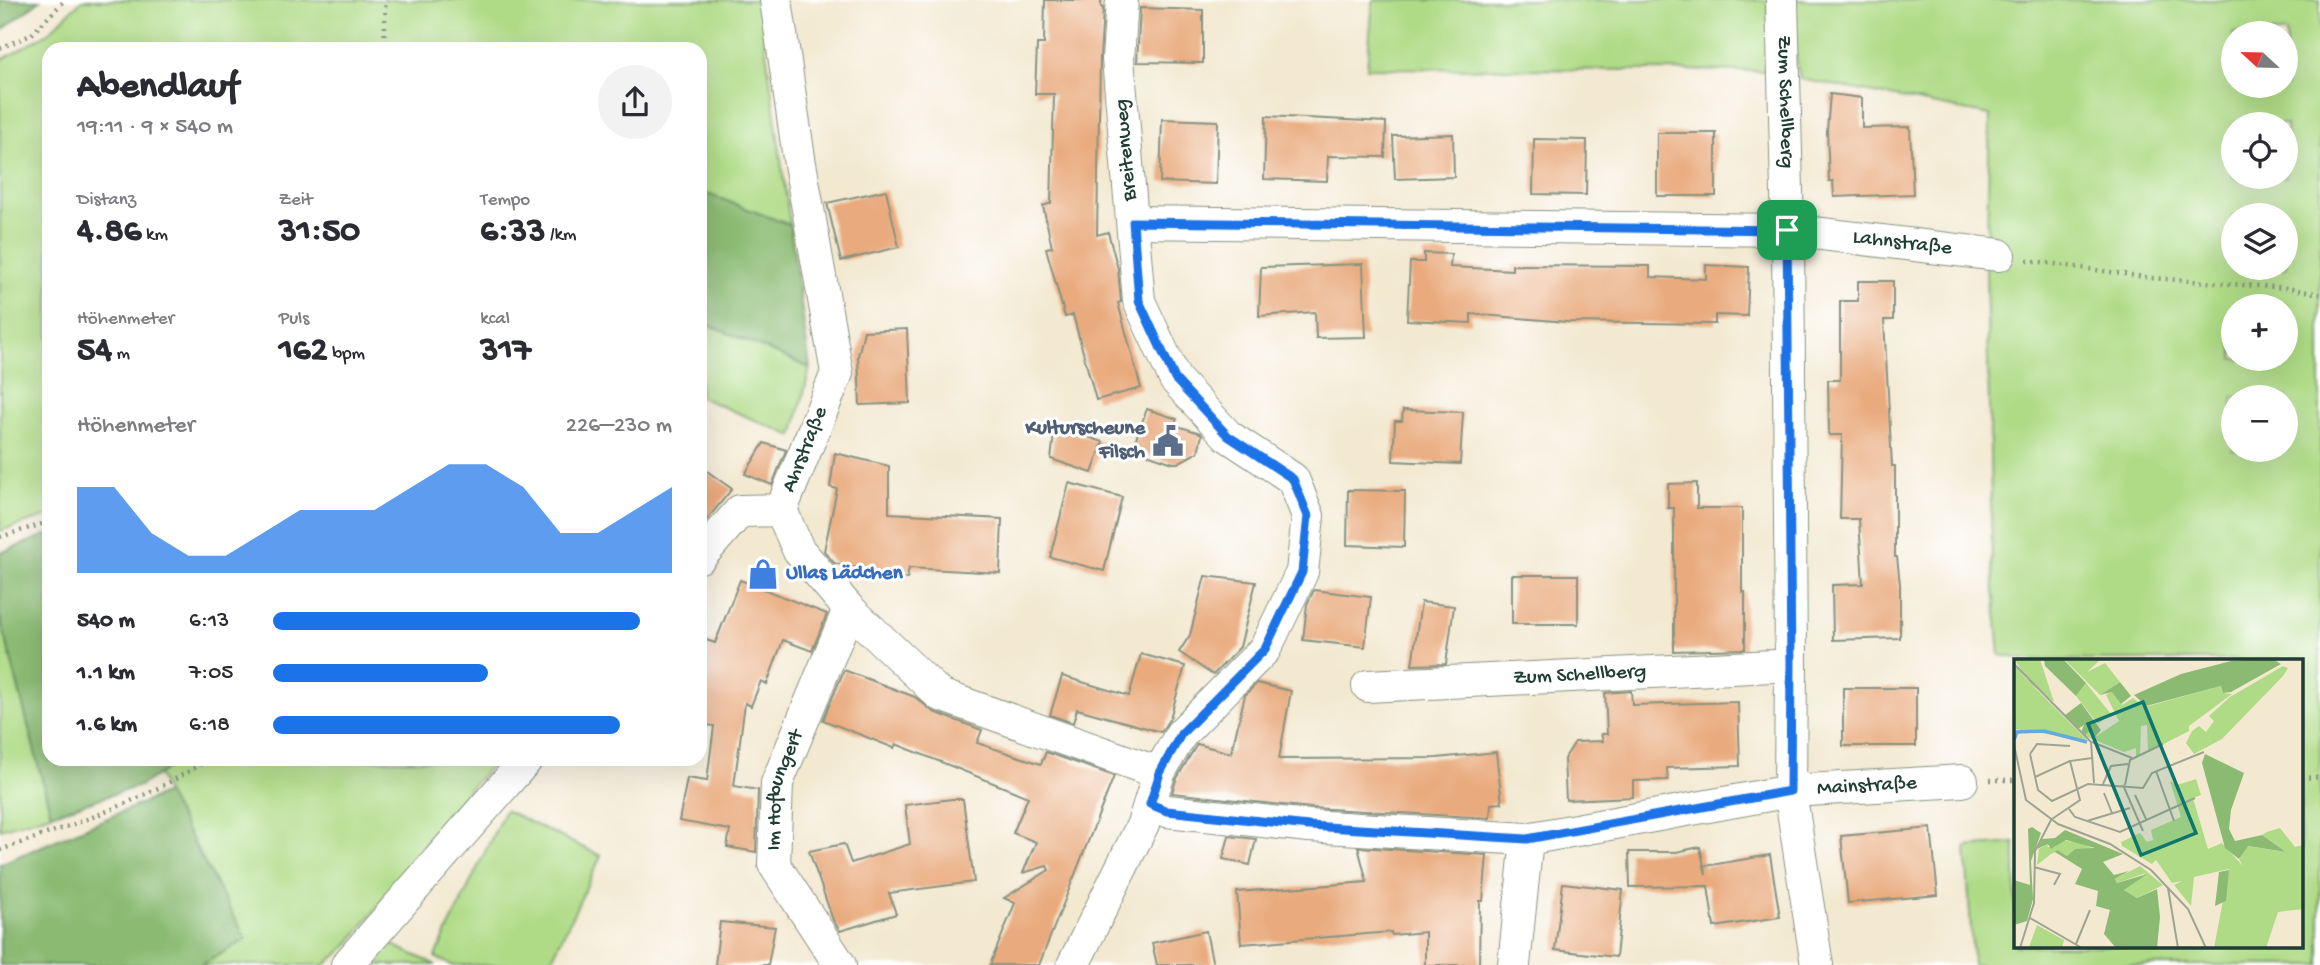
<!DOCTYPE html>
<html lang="de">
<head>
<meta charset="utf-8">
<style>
	:root { --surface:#fff; --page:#f2f2f3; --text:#2b2b33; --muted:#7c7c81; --accent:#1a73e8 }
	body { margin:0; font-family:"Gochi Hand",sans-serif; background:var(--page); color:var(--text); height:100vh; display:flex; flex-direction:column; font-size:26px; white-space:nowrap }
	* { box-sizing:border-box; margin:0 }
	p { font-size:23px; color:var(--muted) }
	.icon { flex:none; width:38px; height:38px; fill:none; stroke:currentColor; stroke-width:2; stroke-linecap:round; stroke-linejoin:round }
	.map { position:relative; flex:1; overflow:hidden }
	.side { position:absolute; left:42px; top:42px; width:665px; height:724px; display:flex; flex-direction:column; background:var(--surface); border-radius:21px; box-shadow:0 7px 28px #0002 }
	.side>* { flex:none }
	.needle { width:46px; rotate:292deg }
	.fabs { position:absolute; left:2221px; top:21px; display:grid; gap:14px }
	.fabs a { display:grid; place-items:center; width:77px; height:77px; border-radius:50%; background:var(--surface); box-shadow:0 7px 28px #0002; font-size:35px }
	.pin { position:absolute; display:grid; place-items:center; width:60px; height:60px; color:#fff; margin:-30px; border-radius:14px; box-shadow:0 4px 10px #0006 }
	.round { display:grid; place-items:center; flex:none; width:74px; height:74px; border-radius:37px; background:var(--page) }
	.summary { display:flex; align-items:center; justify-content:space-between; height:119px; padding:0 35px }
	h1 { font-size:38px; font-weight:800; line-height:52px }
	.figures { display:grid; grid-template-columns:repeat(3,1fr); gap:10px; height:119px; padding:7px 35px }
	.figures div { display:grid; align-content:center }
	.figures b { font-size:35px; font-weight:800 }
	.figures small { font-size:19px; font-weight:400 }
	.figures p { font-size:19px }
	.chart { height:196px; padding:14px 35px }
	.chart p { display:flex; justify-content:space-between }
	.chart svg { width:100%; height:126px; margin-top:7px; fill:var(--accent); opacity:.7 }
	ul { padding:0 35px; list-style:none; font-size:23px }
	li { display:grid; grid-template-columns:112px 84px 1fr; align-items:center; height:52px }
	li i { height:18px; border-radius:9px; background:var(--accent) }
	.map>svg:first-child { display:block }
	.green { fill:#afdb86; stroke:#678c5d; stroke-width:2; fill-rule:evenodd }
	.forest { fill:#8bbb73; stroke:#557c54; stroke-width:2 }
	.building { fill:#e9aa7d }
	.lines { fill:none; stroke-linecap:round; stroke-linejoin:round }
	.minor-casing { stroke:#899382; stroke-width:34 }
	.path { stroke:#899382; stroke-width:4.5; stroke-dasharray:2 5; stroke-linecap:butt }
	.minor { stroke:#fff; stroke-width:32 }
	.route-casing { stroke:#fff; stroke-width:14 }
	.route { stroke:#1a73e8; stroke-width:9 }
	.labels { text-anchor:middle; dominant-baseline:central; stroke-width:6; stroke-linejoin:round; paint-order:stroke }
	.street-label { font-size:21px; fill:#1f3d34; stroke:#fff }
	.service-label { font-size:21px; font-weight:bold; fill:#4e5e75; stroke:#fff; text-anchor:end }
	.shop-label { font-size:21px; font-weight:bold; fill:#366cbe; stroke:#fff; text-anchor:start }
	.inset-river { fill:none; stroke:#64aada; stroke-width:3.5 }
	.inset-road { fill:none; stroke:#9ea492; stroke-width:2 }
	.view { fill:#0f766e; fill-opacity:0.15; stroke:#0f766e; stroke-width:3.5 }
	.inset-edge { fill:none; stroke:#1f3d34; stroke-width:3.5 }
</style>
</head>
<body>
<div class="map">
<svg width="2320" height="965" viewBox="0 0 2320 965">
	<rect width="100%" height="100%" fill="#fff"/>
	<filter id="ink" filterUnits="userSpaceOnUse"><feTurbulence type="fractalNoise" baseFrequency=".0143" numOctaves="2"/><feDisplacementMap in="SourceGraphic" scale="14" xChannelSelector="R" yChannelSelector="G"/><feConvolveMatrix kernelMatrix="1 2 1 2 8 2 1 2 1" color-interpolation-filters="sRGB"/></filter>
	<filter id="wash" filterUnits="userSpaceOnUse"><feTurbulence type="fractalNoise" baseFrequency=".00686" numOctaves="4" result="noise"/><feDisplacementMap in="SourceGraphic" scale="28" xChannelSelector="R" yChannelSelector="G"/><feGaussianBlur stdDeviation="1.57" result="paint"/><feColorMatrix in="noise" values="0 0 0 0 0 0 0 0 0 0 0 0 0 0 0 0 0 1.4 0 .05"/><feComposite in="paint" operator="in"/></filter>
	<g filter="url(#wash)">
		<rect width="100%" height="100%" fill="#f3e9d1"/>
		<path class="green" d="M 82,0 L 759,0 L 790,225 L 700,191 L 700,49 L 49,49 L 49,516 L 0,531 L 0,61 L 48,33 Z
			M 1373,0 L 1768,0 L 1768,71 L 1367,68 Z
			M 1785,0 L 2320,0 L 2320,965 L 1973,965 L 1966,847 L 2015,843 L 2016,946 L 2301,946 L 2301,660 L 2028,660 L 2000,655 L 1992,564 L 1990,453 L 1986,271 L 1990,115 L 1800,79 ZM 2233,33 L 2286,33 L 2286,86 L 2233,86 ZM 2233,124 L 2286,124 L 2286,177 L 2233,177 ZM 2233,215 L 2286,215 L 2286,268 L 2233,268 ZM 2233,306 L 2286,306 L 2286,359 L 2233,359 ZM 2233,397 L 2286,397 L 2286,450 L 2233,450 Z
			M 700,321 L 810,368 L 793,436 L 700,397 Z
			M 0,616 L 51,814 L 0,829 Z
			M 181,760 L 496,760 L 459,800 L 347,946 L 325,965 L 201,965 L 246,939 L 166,793 L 158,774 Z
			M 505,810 L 601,856 L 549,965 L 451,965 L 435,957 Z
			M 386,942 L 436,965 L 370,965 Z"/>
		<path class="forest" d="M 0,0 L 40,0 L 0,32 Z
			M 700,191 L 790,225 L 810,368 L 700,321 Z
			M 49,534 L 49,760 L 181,760 L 139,786 L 51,814 L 0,616 L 0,553 Z
			M 166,793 L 246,939 L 201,965 L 0,965 L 0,864 Z"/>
		<g id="blocks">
			<path class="building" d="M 1045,0 L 1101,0 L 1101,7 L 1103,8 L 1100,58 L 1097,235 L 1108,232 L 1118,269 L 1121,302 L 1118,303 L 1141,388 L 1096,400 L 1073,315 L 1065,317 L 1046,248 L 1052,247 L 1043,206 L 1051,203 L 1054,94 L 1035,94 L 1037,44 L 1044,44 Z
				M 1140,8 L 1203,10 L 1203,63 L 1137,62 Z
				M 1830,94 L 1862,98 L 1862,128 L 1910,127 L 1913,194 L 1834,197 L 1833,181 L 1829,181 L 1827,130 Z
				M 1266,116 L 1386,122 L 1385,157 L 1328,156 L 1327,181 L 1264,179 Z
				M 1162,119 L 1218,121 L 1216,184 L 1160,182 Z
				M 1657,133 L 1716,133 L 1716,196 L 1657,196 Z
				M 1453,134 L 1454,177 L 1395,179 L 1393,136 Z
				M 1534,139 L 1587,140 L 1586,195 L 1533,194 Z
				M 886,190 L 899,247 L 841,261 L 827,203 Z
				M 1424,253 L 1451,254 L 1450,267 L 1512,270 L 1512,265 L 1650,266 L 1650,277 L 1706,279 L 1706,265 L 1749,267 L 1747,316 L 1715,315 L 1715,324 L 1567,322 L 1471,314 L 1471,323 L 1407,320 L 1410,262 L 1424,262 Z
				M 1363,264 L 1366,337 L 1316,338 L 1315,312 L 1259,316 L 1261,267 Z
				M 1858,281 L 1893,281 L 1893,320 L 1884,320 L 1892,466 L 1895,466 L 1895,557 L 1897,557 L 1900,584 L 1900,638 L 1833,640 L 1832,585 L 1863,584 L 1859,519 L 1840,519 L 1842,435 L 1829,435 L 1828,380 L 1840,380 L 1840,301 L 1858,301 Z
				M 907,329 L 910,403 L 860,405 L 858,356 L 864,331 Z
				M 1147,409 L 1177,419 L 1174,425 L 1200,433 L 1202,435 L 1198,452 L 1178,463 L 1173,463 L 1132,449 Z
				M 1403,410 L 1463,412 L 1460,464 L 1393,461 L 1395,421 L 1402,421 Z
				M 1055,426 L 1103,442 L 1092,473 L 1051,459 Z
				M 764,443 L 786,450 L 772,485 L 745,474 Z
				M 835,453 L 889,466 L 889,513 L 1002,519 L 1000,573 L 909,568 L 907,579 L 834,563 L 824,551 L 837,489 L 830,487 Z
				M 700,466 L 732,489 L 700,528 Z
				M 1069,483 L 1122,497 L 1104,571 L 1050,557 Z
				M 1697,483 L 1697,508 L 1742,508 L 1742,592 L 1745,592 L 1745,649 L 1674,651 L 1674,508 L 1668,508 L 1668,484 Z
				M 1348,490 L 1405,491 L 1404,547 L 1347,545 Z
				M 1512,575 L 1578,575 L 1578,624 L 1512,624 Z
				M 1205,576 L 1256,582 L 1240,647 L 1213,675 L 1179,652 L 1190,635 Z
				M 740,580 L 827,614 L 812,651 L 783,640 L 767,684 L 761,681 L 751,706 L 745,703 L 734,786 L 758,790 L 756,852 L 727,847 L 730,830 L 679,821 L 687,778 L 707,781 L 714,726 L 700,724 L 700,638 L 715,643 Z
				M 1314,590 L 1371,597 L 1365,647 L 1303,640 L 1307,604 Z
				M 1421,602 L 1454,606 L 1446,664 L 1412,665 Z
				M 1141,654 L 1185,666 L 1170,718 L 1161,732 L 1077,709 L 1073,723 L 1050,715 L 1062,676 L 1129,696 Z
				M 844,670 L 915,697 L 934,712 L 982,730 L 977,743 L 1041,764 L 1046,752 L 1114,776 L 1039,965 L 990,965 L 1015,903 L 1004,898 L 1049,870 L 1047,866 L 1023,873 L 1036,842 L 1013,833 L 1028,797 L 896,744 L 894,748 L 823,720 Z
				M 1257,683 L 1291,691 L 1279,759 L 1437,758 L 1496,752 L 1502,803 L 1491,804 L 1490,818 L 1311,808 L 1172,793 L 1176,780 L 1197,744 L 1231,753 L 1245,695 Z
				M 1843,688 L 1916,688 L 1916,746 L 1843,746 Z
				M 1631,691 L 1632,705 L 1738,702 L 1740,766 L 1667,768 L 1668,780 L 1633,781 L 1633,797 L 1566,800 L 1564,759 L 1575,742 L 1603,741 L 1601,734 L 1607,734 L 1605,693 Z
				M 952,799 L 963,799 L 974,882 L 889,893 L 896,914 L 840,931 L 833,920 L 809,851 L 844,844 L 851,863 L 910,844 L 905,805 Z
				M 1931,828 L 1938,895 L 1848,903 L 1841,836 Z
				M 1229,836 L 1256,839 L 1250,865 L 1223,859 Z
				M 1358,847 L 1487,855 L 1483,901 L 1480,901 L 1479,965 L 1425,965 L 1425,932 L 1392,935 L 1391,932 L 1241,944 L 1237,892 L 1367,882 Z
				M 1700,847 L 1706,875 L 1705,866 L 1770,855 L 1780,917 L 1714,927 L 1708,886 L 1630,887 L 1629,852 L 1676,852 Z
				M 1563,883 L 1623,890 L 1616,957 L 1555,950 Z
				M 720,922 L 775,927 L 768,965 L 715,965 Z
				M 1206,931 L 1213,965 L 1157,965 L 1152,943 Z"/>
		</g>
	</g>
	<g filter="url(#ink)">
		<use href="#blocks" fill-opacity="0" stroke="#899382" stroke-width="2"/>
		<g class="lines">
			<defs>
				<g id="minor">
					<path d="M 776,0 L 799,158 L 837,373 L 781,510 L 798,549 L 849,609 L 940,695 L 1159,773"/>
					<path id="s1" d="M 1782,0 L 1788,230 L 1791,665 L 1790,791 L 1817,965"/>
					<path id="s2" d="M 1133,222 L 1788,230 L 1999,255"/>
					<path d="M 700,557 L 740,511 L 781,510"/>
					<path id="s3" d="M 1368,686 L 1791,665"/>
					<path id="s4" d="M 1150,804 L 1167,811 L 1309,826 L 1527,839 L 1790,791 L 1962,781"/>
					<path d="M 347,965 L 526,760"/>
					<path id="s5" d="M 840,965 L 774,864 L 777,783 L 849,609"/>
					<path d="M 1073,965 L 1143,824 L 1159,773 L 1181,734 L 1265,649 L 1302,572 L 1308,516 L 1293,479 L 1228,436 L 1175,379 L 1139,301 L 1118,59 L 1122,0"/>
					<path d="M 1514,965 L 1527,839"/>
				</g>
			</defs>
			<use href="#minor" class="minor-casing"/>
			<path class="path" d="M 0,48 L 31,35 L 65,0
				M 384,49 L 386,0
				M 2027,260 L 2151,278 L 2286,288 L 2320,294
				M 0,537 L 49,522
				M 2301,778 L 2320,777
				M 1990,780 L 2016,780
				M 0,850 C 70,826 145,801 207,760"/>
			<use href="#minor" class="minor"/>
		</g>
	</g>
	<g class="lines" filter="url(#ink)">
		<defs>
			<path id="route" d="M 1133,222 L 1787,230 L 1791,665 L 1790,791 L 1527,839 L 1309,826 L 1167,811 L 1150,804 L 1160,773 L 1181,734 L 1265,649 L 1302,572 L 1308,516 L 1293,479 L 1228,436 L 1175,379 L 1139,301 Z"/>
		</defs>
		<use href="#route" class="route-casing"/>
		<use href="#route" class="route"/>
	</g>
	<defs>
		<symbol id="civic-bare" viewBox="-9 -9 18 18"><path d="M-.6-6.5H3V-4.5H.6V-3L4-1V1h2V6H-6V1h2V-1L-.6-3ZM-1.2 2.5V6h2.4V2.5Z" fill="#5c6f8a" stroke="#fff" stroke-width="2.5" paint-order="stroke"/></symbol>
		<symbol id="shop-bare" viewBox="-9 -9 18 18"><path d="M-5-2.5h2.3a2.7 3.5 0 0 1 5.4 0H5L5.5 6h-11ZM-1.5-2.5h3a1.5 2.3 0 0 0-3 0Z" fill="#3f7fe0" stroke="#fff" stroke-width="2.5" paint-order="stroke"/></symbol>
	</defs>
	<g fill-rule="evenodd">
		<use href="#civic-bare" x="1146" y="419" width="44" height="44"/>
		<use href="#shop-bare" x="741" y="552" width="44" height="44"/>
	</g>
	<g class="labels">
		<g class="street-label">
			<text stroke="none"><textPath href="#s1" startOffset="102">Zum Schellberg</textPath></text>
			<text transform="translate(1127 150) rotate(-95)">Breitenweg</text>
			<text stroke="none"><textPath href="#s2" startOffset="770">Lahnstraße</textPath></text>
			<text transform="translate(806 450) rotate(-68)">Ahrstraße</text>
			<text stroke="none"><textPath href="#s3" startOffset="212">Zum Schellberg</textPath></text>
			<text stroke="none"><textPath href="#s4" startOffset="724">Mainstraße</textPath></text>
			<text stroke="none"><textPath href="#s5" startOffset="196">Im Hofbungert</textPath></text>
		</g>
		<g class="service-label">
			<text x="1145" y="429">Kulturscheune<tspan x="1145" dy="24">Filsch</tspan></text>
		</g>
		<g class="shop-label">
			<text x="786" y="574">Ullas Lädchen</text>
		</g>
	</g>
	<g transform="translate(2014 659)">
		<rect width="289" height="289" fill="#f3e9d1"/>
		<path d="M 0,0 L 26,0 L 40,43 L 17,25 L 73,81 L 0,70 L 0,6 L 16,24 ZM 50,0 L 87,0 L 73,13 L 91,4 L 106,23 L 86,36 ZM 269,7 L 274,9 L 269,17 L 208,80 L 180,95 L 172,84 L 178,72 L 185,67 L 192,73 L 200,62 L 195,57 L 216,38 ZM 72,24 L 97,55 L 84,65 L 62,37 ZM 207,27 L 209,34 L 218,35 L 175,67 L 175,72 L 134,93 L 133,66 L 127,67 L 126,97 L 122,98 L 122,89 L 110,93 L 71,77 L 74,73 L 81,78 L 105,62 L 92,36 L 98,32 L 108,46 L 119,39 L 131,48 ZM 182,120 L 187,136 L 179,139 L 194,190 L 208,184 L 229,207 L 225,200 L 233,187 L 272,193 L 248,176 L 253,173 L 266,169 L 281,188 L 289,186 L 289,250 L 264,253 L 252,289 L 200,289 L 215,210 L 180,218 L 177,247 L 160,226 L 168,222 L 158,224 L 142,201 L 138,205 L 108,187 L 107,183 L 126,174 L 133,183 L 139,181 L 137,171 L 167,158 L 156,122 L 163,126 ZM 48,181 L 66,184 L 83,191 L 61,190 L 53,197 L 42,191 L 23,206 L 25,190 L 36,184 L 33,188 L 41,188 ZM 126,207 L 149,226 L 123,239 L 110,231 L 132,214 L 103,224 L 101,220 ZM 23,266 L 50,281 L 48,289 L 15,288 Z" fill="#afdb86"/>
		<path d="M 30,0 L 49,0 L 72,24 L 62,37 L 31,7 ZM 259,0 L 267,5 L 217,33 L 209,34 L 207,27 L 132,47 L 120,36 L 167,15 L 217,2 ZM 106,23 L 117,37 L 107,45 L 98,33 L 86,36 ZM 67,44 L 87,71 L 81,78 L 74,73 L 71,77 L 67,73 L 70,66 L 64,70 L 51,56 ZM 191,95 L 230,114 L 217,151 L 215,170 L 221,182 L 248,176 L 272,193 L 234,187 L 225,200 L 211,189 L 188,104 ZM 18,168 L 27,174 L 17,202 L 19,240 L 13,262 L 0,266 L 0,221 L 16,226 L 14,170 ZM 51,171 L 109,195 L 89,203 L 100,216 L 115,212 L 101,220 L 103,224 L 133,215 L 110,231 L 123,239 L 143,230 L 146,258 L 143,289 L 102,289 L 90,275 L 96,251 L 82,247 L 84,232 L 61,225 L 68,210 L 41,193 L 36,195 L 43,191 L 53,197 L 61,190 L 81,189 L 52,181 L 37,190 L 34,185 L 23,190 L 28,180 L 41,179 ZM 215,211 L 212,242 L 201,247 L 205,213 Z" fill="#8bbb73"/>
		<path class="inset-river" d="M 0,81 L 3,73 L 30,72 L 73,83"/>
		<path class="inset-road" d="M 0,5 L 77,83 L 80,124M 78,83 L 118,99M 0,86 L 12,141 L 44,165 L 96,185 L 137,211 L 174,250 L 192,289M 16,95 L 24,131 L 38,142 L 74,125 L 129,129 L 138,114 L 190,93M 16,95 L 23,85 L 56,87M 142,112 L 160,162M 21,118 L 56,102M 89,125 L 97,107 L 114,105M 109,126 L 129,172M 111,126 L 116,101 L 149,85M 90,134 L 98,154M 121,136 L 132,160M 55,150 L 61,158 L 106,173 L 181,139M 38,160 L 66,141 L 56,102 L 78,99M 73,162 L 116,149M 20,208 L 46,215 L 40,226M 154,229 L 164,289M 16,259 L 68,289M 62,285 L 76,251M 6,289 L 20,244 L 21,192 L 37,161"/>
		<path class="view" d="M 129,43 L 182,174 L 127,196 L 74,65 Z"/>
		<rect width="289" height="289" class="inset-edge"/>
	</g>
</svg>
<div class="fabs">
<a><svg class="needle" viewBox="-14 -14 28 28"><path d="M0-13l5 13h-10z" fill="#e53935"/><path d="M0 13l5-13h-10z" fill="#7c7c81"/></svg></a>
<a><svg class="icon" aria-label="locate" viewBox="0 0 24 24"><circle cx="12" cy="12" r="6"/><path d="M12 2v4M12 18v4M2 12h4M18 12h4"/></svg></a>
<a><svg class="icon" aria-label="layers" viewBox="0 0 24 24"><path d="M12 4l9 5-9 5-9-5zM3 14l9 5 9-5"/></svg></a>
<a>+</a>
<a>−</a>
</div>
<div class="pin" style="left:1787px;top:230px;background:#1e9e55"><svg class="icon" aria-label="arrive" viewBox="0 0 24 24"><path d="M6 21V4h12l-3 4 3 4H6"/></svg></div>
<section class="side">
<div class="summary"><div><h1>Abendlauf</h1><p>19:11 · 9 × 540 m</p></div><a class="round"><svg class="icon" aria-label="share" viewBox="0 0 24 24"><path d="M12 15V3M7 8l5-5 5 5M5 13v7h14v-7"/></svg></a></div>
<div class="figures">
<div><p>Distanz</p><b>4.86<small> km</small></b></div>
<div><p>Zeit</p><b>31:50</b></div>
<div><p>Tempo</p><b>6:33<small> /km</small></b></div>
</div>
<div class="figures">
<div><p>Höhenmeter</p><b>54<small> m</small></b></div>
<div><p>Puls</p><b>162<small> bpm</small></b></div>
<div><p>kcal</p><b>317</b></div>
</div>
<div class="chart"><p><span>Höhenmeter</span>226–230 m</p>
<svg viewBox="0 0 160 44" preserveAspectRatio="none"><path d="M0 44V14L10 14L20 30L30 38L40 38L50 30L60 22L70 22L80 22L90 14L100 6L110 6L120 14L130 30L140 30L150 22L160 14V44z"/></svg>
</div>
<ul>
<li><b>540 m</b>6:13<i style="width:92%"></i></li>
<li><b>1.1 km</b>7:05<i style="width:54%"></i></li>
<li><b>1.6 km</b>6:18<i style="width:87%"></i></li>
</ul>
</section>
</div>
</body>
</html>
